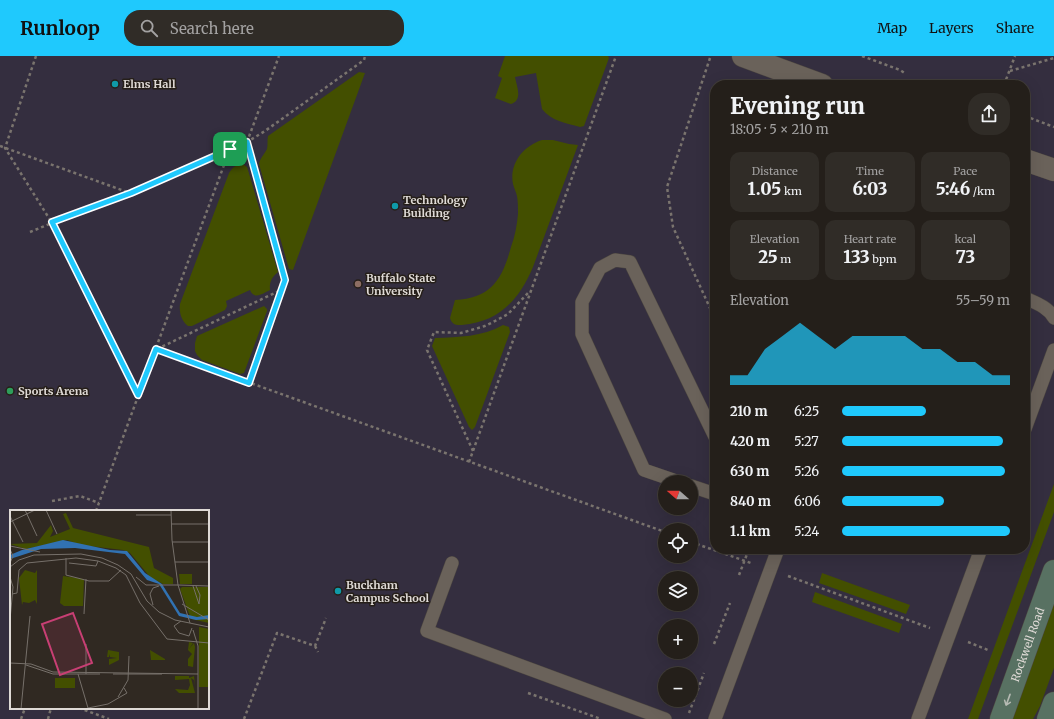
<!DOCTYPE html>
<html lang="en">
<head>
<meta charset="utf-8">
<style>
	:root { --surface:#241f1a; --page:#302c27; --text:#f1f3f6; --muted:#a3a2a2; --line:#413d39; --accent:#1fc9fd }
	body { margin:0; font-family:Merriweather,serif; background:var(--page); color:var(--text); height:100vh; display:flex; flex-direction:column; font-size:15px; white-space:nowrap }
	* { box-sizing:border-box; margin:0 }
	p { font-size:13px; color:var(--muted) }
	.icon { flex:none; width:22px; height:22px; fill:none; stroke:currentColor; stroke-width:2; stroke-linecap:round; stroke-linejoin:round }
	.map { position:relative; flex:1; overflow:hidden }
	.drawer { position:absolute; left:710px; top:24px; width:320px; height:474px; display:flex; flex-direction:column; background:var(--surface); border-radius:16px; box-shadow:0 4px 16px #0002,0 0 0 1px var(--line) }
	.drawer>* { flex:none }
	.needle { width:26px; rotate:290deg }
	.tools { position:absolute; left:658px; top:419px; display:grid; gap:8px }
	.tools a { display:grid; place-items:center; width:40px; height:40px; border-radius:50%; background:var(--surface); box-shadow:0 4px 16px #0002,0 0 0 1px var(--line); font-size:20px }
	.pin { position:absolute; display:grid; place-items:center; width:34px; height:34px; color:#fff; margin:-17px; border-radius:8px; box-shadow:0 2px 6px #0006 }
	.round { display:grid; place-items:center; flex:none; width:42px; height:42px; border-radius:16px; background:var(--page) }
	.headline { display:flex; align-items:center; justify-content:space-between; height:68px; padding:0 20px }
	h1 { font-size:22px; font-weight:800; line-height:30px }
	.stats { display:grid; grid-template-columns:repeat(3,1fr); gap:6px; height:68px; padding:4px 20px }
	.stats div { display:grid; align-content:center; border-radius:10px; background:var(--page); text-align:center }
	.stats b { font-size:17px; font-weight:800 }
	.stats small { font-size:11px; font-weight:400 }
	.stats p { font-size:11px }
	.chart { height:112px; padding:8px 20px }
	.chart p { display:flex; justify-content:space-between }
	.chart svg { width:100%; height:72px; margin-top:4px; fill:var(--accent); opacity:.7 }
	ul { padding:0 20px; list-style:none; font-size:13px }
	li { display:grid; grid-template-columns:64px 48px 1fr; align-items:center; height:30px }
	li i { height:10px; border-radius:5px; background:var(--accent) }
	header { display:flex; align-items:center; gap:24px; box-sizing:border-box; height:56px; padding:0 20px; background:var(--accent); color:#111 }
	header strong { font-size:19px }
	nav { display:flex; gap:22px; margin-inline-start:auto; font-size:14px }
	.search { width:280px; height:36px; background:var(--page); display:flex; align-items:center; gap:10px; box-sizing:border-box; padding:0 14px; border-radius:16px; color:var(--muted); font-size:15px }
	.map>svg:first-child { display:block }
	.education { fill:#342e3f; fill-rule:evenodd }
	.green { fill:#434f00 }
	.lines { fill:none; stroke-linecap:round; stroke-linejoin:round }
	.lane-casing { stroke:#4c4640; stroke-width:14 }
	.street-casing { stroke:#4c4640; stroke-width:23 }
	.secondary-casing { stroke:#4c4640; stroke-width:23 }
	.path { stroke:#7a746e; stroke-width:2.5; stroke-dasharray:3 3; stroke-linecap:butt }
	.lane { stroke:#6a625a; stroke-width:13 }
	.street { stroke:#6a625a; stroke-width:22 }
	.secondary { stroke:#587162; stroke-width:22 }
	.oneway { stroke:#b6bab3 }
	.route-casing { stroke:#fff; stroke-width:8 }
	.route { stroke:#1fc9fd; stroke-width:5 }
	.culture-dot { fill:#0f9aa8; stroke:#261f19; stroke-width:1.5 }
	.education-dot { fill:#8d6e63; stroke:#261f19; stroke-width:1.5 }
	.leisure-dot { fill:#2e9e5b; stroke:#261f19; stroke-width:1.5 }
	.labels { text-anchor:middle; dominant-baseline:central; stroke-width:3; stroke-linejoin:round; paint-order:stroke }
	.poi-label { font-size:11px; font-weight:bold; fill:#dfdad6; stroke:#261f19; text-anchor:start }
	.street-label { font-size:11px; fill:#dfdad6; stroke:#261f19 }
	.inset-road { fill:none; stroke:#76706a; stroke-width:1 }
	.view { fill:#c83f74; fill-opacity:0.15; stroke:#c83f74; stroke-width:2 }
	.inset-edge { fill:none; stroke:#dfdad6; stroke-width:2 }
</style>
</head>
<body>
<header>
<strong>Runloop</strong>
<div class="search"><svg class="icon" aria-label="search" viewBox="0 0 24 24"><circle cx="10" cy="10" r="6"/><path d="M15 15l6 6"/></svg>Search here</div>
<nav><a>Map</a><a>Layers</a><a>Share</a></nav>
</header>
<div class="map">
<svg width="1054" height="663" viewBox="0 0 1054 663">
	<rect width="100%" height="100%" fill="#302922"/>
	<path class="education" d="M 0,0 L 1054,0 L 1054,663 L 0,663 ZM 715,29 L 1025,29 L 1025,493 L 715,493 ZM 665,426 L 691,426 L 691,452 L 665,452 ZM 11,455 L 208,455 L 208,652 L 11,652 ZM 665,474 L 691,474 L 691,500 L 665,500 ZM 665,522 L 691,522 L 691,548 L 665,548 ZM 665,570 L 691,570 L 691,596 L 665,596 ZM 665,618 L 691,618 L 691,644 L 665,644 Z"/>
	<path class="green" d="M 505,0 L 608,0 L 609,2 L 584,70 L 580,71 C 566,67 551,65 542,53 L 536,17 L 515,21 C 517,31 523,44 511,48 L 495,42 L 502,22 L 498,20 Z
		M 359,16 L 365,17 L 293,214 L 289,213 L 259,108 C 260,102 264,99 267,93 C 268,89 267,84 268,80 Z
		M 542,84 L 553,84 L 569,88 L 578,89 L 533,211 C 519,244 499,266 462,269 C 456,269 452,269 450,262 L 455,244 C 491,242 502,224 511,191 C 515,180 517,169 518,158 C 518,152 518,146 517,140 C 516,136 514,132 513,128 C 509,108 523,90 542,84 Z
		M 243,108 L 247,111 L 248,114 L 278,216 C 272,221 269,226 270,234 C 262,238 254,244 250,234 L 226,245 L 227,250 L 225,254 L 192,270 L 188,270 C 181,265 179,256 180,248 L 229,117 C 233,111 235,109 243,108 Z
		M 264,250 L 267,253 L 267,255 L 244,317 L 240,318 L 202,304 L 197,299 L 195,295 L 195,287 L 197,280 Z
		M 503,269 L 509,271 L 510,276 L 475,371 L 472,374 L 469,371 L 432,290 L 435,282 C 459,281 482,281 503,269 Z
		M 1054,428 L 1054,456 L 978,663 L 968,663 Z
		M 822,517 L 910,549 L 906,558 L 819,527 Z
		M 815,536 L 902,568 L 899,577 L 812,546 Z
		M 1054,543 L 1054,612 L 1040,650 L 1033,663 L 1010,663 Z"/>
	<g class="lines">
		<defs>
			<path id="lane" d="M 1025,242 C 1036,247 1048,251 1054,262
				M 1025,373 L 1054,294
				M 679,426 L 644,414 L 582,278 L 582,246 L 600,212 L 615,204 L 630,206 L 715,381
				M 691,430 L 715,438
				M 452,507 L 427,575 L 665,663
				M 715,663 L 778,493
				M 918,663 L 981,493"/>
			<path id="street" d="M 743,0 L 822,29
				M 1025,104 L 1054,114"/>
			<g id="secondary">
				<path id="s1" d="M 1001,663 L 1054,515"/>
				<path d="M 1048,663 L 1054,647"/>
			</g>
		</defs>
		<use href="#lane" class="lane-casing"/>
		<use href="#street" class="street-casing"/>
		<use href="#secondary" class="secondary-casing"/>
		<path class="path" d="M 36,0 L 5,92 L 52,167 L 138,338
			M 862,0 L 900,14 L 906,18
			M 710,2 L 667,131 L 673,171 L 715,263
			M 1010,15 L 1054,2
			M 1004,29 L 1015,0
			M 1025,60 L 1054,71
			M 0,90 L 130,137
			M 30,176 L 52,167 L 131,137 L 247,86 L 265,75 L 364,4 L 365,0
			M 156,293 L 665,476
			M 157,293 L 281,234
			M 249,327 L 285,224 L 247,86 L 279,0
			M 473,395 L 427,294 L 434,276 L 461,277 L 485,270 L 497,264 L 508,258 L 530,235
			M 469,406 L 616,0
			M 52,445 L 80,440 L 99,447
			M 96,455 C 140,334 185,214 230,93
			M 691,486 L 751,507
			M 739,519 L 749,493
			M 788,520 L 930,572
			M 968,586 L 988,594
			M 714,588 L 730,547
			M 315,590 L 318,596
			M 528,637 L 601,663
			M 79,652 L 109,663
			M 689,657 L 704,617
			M 21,663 L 25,652
			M 48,663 L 51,652
			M 244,663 L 277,577 L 315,590 L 326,562"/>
		<use href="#lane" class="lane"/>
		<use href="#street" class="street"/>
		<use href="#secondary" class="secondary"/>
	</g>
	<defs><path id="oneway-shaft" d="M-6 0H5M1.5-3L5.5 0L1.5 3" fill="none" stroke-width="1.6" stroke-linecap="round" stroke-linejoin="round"/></defs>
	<use class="oneway" href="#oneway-shaft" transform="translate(1008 644) rotate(110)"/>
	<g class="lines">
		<defs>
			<path id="route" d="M 247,86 L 285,224 L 249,327 L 156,293 L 138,339 L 52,166 L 131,137 Z"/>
		</defs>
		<use href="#route" class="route-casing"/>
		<use href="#route" class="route"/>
	</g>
	<g class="culture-dot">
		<circle cx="115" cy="28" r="4"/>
		<circle cx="395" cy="150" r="4"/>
		<circle cx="338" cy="535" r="4"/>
	</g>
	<circle class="education-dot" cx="358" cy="228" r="4"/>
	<circle class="leisure-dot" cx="10" cy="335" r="4"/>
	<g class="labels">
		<g class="poi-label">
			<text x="123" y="28">Elms Hall</text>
			<text x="403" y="144">Technology<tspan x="403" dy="13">Building</tspan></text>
			<text x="366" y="222">Buffalo State<tspan x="366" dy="13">University</tspan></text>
			<text x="18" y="335">Sports Arena</text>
			<text x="346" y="529">Buckham<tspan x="346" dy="13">Campus School</tspan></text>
		</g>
		<g class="street-label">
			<text stroke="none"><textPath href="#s1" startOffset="79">Rockwell Road</textPath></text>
		</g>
	</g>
	<g transform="translate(10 454)">
		<rect width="199" height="199" fill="#302922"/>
		<path d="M 56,3 L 63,18 L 139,37 L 144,58 L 163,68 L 163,74 L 153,74 L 140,67 L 120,43 L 113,40 L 70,35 L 57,30 L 16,39 L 0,34 L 27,33 L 41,15 L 43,21 L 40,27 L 60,19 L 53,4 ZM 15,60 L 25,63 L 27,60 L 27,94 L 25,90 L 19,93 L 13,92 L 12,95 L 9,68 ZM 169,64 L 182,64 L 182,74 L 170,74 ZM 53,66 L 74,69 L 73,96 L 54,96 L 50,93 ZM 172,77 L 199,77 L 199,113 L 181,109 L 170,79 ZM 189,117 L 199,119 L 199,177 L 189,177 ZM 179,132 L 183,133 L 179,139 L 184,133 L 185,137 L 183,157 L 178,156 L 178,149 L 182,144 L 178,140 ZM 98,140 L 109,142 L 109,150 L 99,155 L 99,149 L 107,148 L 100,147 L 99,144 L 99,147 L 97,147 ZM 140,140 L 155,149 L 155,150 L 141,150 ZM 165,166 L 179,166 L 179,168 L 184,166 L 185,176 L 184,170 L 181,168 L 185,183 L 169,183 L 165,179 L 178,180 L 180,175 L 179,169 L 165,170 ZM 45,168 L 65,168 L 65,178 L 45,178 Z" fill="#434f00"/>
		<path d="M 53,30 L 100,40 L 117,41 L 135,63 L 152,74 L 170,103 L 187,107 L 199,105 L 199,109 L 186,110 L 169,106 L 149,74 L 137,70 L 115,44 L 65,38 L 31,39 L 0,49 L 0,45 L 12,40 Z" fill="#3172b2"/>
		<path class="inset-road" d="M 15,0 L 27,26M 36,0 L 47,24M 161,0 L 162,30 L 168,75 L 180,113M 126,5 L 161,5M 0,6 L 13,32M 0,12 L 25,0M 161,14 L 199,14M 162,32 L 199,32M 0,36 L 30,42M 0,39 L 3,46 L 0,53M 56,48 L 56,65 L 79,71 L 99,71 L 111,60M 165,52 L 199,52M 59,53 L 86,56 L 88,51M 0,57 L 9,50 L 24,45 L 71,44 L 92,48 L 108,55 L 121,64 L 137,91 L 149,102 L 165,110 L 199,117M 0,67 L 3,77 L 0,110M 126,67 L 136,75 L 168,75M 168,75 L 199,76M 183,76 L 189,94 L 190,85 L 186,76M 2,84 L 7,83 L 9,60 L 17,53 L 66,48 L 88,51 L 106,58 L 116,65 L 130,93 L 157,129 L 199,133M 172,94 L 199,110M 143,95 L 140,84 L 143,78 L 149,76M 74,104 L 76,69M 171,111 L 164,116 L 169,123 L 179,126 L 182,118M 183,120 L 188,136 L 188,199M 0,153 L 21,154 L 43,162 L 188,164M 16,155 L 43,164 L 90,164M 68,164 L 78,198 L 98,194 L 117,183 L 114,178M 76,164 L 76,134M 103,164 L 152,164M 108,187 L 118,170 L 119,146M 11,199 L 20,106"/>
		<path class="view" d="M 63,103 L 82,153 L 50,165 L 32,114 Z"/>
		<rect width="199" height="199" class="inset-edge"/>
	</g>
</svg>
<div class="tools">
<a><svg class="needle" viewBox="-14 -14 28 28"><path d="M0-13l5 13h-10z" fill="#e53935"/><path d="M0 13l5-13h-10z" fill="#a3a2a2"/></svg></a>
<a><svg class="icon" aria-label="locate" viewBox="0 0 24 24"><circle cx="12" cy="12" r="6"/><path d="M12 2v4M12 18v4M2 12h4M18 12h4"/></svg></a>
<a><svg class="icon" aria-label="layers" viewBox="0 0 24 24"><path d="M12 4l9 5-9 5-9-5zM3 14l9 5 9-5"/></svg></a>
<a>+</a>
<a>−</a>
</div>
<div class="pin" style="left:230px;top:93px;background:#1e9e55"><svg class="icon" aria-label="arrive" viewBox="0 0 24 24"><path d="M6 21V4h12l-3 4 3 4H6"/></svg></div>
<section class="drawer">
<div class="headline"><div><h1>Evening run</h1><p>18:05 · 5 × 210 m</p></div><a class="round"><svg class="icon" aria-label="share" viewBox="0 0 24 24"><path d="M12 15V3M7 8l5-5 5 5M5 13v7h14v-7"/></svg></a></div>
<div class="stats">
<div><p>Distance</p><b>1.05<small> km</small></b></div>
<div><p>Time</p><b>6:03</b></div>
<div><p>Pace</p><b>5:46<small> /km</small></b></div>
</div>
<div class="stats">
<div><p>Elevation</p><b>25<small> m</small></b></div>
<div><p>Heart rate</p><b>133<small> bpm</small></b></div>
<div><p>kcal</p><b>73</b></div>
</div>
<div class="chart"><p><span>Elevation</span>55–59 m</p>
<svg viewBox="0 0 160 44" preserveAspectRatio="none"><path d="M0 44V38L10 38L20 22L30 14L40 6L50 14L60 22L70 14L80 14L90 14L100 14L110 22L120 22L130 30L140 30L150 38L160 38V44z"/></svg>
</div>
<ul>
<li><b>210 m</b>6:25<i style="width:50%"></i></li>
<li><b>420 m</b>5:27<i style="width:96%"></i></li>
<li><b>630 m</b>5:26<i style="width:97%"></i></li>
<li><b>840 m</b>6:06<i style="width:61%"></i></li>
<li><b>1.1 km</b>5:24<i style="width:100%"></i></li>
</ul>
</section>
</div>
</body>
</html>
